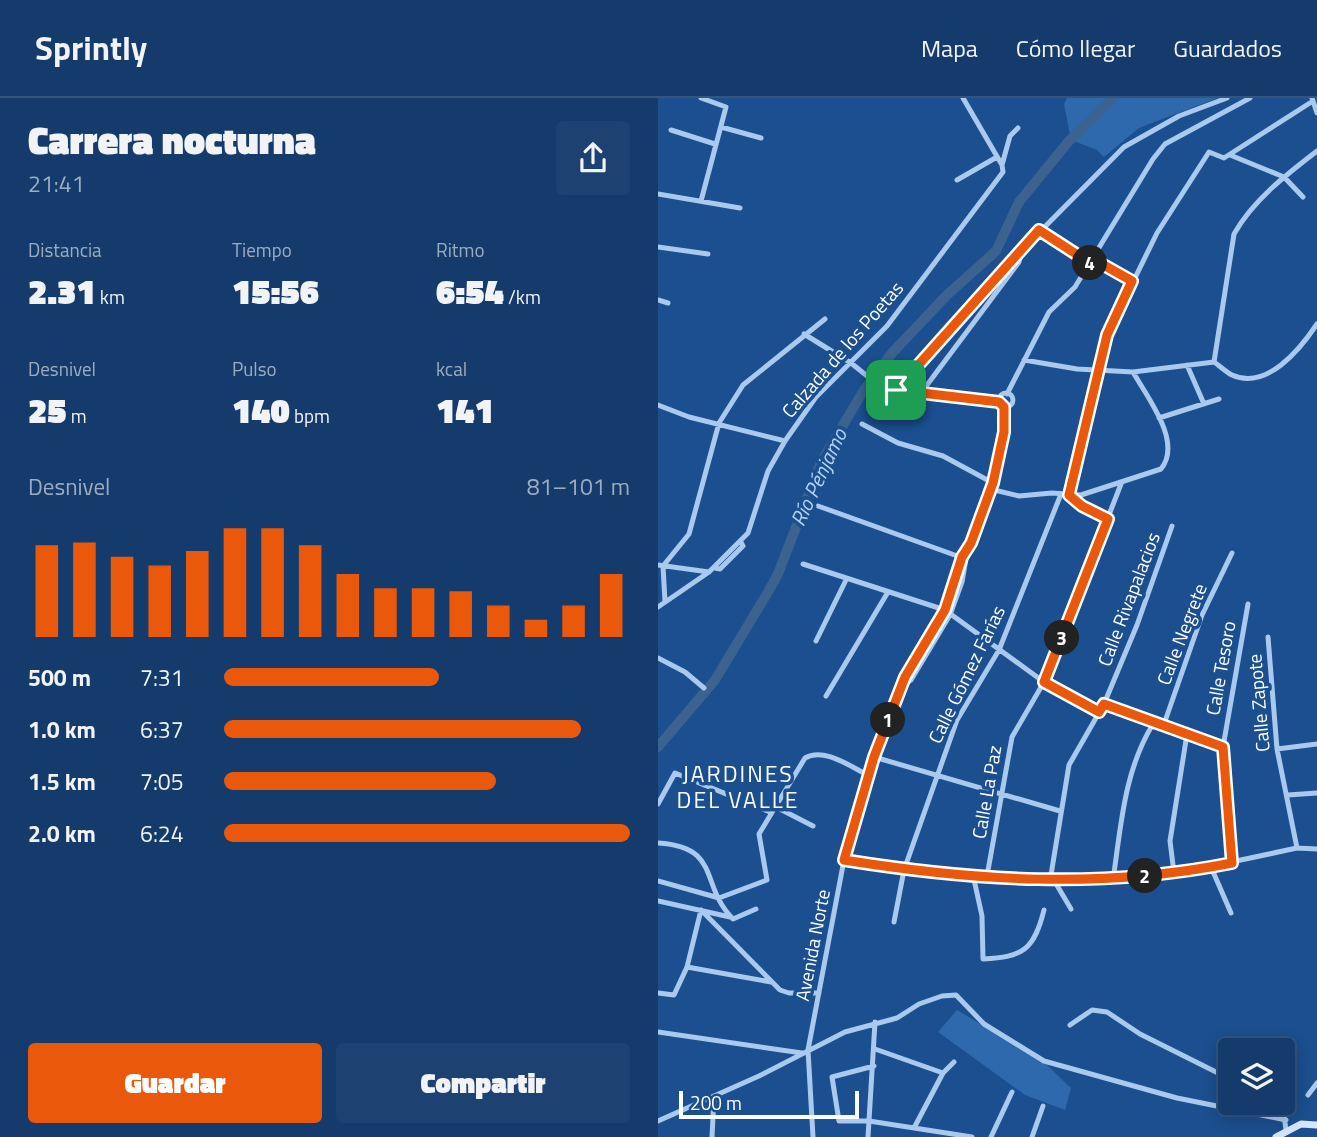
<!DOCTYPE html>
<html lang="es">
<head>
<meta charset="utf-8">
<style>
	:root { --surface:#143b6b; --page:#1d4271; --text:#f1f3f6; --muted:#9dadc1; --line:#33557e; --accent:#ea580c }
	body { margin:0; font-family:"Titillium Web",sans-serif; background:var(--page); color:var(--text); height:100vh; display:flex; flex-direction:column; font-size:26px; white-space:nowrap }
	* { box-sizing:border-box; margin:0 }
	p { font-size:23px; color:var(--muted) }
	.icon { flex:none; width:38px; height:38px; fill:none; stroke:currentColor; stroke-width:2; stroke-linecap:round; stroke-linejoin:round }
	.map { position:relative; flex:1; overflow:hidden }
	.side { display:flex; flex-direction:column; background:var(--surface); width:658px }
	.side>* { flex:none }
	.controls { position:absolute; left:560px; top:940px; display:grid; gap:14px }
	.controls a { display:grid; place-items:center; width:77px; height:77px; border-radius:7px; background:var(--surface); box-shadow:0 4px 18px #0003,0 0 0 2px var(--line); font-size:35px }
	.scale { position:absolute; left:21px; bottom:18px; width:180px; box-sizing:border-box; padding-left:7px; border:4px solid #fff; border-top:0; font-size:19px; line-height:24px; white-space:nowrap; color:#fff; -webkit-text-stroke:5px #1b4f8f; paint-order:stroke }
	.pin { position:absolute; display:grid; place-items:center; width:60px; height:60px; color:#fff; margin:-30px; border-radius:14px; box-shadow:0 4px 10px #0006 }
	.km { position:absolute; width:35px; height:35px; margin:-18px; border-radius:50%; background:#222; color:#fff; font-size:19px; line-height:35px; text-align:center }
	.round { display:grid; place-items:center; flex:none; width:74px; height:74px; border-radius:7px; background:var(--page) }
	.head { display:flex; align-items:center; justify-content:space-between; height:119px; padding:0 28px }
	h1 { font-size:38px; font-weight:800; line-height:52px }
	.figures { display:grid; grid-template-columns:repeat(3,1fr); gap:10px; height:119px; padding:7px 28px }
	.figures div { display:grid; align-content:center }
	.figures b { font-size:35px; font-weight:800 }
	.figures small { font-size:19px; font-weight:400 }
	.figures p { font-size:19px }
	.chart { height:196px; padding:14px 28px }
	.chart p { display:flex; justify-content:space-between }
	.chart svg { width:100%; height:126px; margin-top:7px; stroke:var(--accent); stroke-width:6 }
	.button { display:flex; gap:14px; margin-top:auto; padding:14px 28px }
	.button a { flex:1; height:80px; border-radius:7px; background:var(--accent); color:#fff; font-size:28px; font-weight:800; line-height:80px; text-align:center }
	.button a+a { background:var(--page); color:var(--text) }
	ul { padding:0 28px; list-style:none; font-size:23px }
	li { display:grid; grid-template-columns:112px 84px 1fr; align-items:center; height:52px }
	li i { height:18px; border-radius:9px; background:var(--accent) }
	header { display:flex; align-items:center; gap:42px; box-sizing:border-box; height:98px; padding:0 35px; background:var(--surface); border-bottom:2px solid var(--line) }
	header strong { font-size:33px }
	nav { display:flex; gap:38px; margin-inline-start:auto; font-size:24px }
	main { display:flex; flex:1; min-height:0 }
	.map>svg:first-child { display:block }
	.green { fill:#2e69ad }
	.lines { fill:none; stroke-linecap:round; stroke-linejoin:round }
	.river { stroke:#3c6290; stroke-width:10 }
	.street { stroke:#a9c9ee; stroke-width:5 }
	.secondary { stroke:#d6e6fa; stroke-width:7 }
	.route-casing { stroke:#fff; stroke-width:14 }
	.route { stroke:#ea580c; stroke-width:9 }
	.labels { text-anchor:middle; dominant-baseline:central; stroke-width:7; stroke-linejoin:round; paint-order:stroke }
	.street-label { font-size:19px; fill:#fff; stroke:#1b4f8f }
	.water-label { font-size:21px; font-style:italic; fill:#b5d3f5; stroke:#1b4f8f }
	.quarter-label { font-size:23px; letter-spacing:2px; fill:#fff; stroke:#1b4f8f }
</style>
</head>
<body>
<header>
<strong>Sprintly</strong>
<nav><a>Mapa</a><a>Cómo llegar</a><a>Guardados</a></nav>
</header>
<main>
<section class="side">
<div class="head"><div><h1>Carrera nocturna</h1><p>21:41</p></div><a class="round"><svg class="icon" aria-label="share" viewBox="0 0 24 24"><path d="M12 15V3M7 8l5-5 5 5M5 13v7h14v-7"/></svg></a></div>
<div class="figures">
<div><p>Distancia</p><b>2.31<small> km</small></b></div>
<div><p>Tiempo</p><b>15:56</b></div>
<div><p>Ritmo</p><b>6:54<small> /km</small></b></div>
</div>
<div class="figures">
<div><p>Desnivel</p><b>25<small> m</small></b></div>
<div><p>Pulso</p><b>140<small> bpm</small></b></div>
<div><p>kcal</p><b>141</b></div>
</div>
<div class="chart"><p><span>Desnivel</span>81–101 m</p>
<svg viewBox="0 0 160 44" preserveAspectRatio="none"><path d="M5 44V12M15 44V11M25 44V16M35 44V19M45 44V14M55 44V6M65 44V6M75 44V12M85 44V22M95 44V27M105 44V27M115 44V28M125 44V33M135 44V38M145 44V33M155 44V22"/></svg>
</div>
<ul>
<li><b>500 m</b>7:31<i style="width:53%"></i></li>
<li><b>1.0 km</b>6:37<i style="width:88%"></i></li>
<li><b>1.5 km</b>7:05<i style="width:67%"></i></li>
<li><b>2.0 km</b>6:24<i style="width:100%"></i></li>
</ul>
<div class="button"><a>Guardar</a><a>Compartir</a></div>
</section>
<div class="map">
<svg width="659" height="1039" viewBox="0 0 659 1039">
	<rect width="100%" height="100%" fill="#1b4f8f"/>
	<path class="green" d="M 409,0 L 559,0 L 481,30 L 446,59 L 439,52 L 413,42 L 406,6 Z
		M 299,912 L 387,965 L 413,990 L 407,1012 L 367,997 L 280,934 Z"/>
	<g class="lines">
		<path class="river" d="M 0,649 L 57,582 L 110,494 L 120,476 L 163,364 L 206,292 L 234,255 L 289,197 L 338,153 L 361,104 L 411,43 L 455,0"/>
		<path class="street" d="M 654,0 L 659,15
			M 63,29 L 103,40
			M 13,32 L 57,46
			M 572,57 L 626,79 L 645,99
			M 344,67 L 352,38 L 360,30
			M 299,82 L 339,59
			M 0,96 L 82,110
			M 43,103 L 68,9 L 43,0
			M 381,132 L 432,165
			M 0,149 L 50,156
			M 435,161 L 474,183
			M 0,202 L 10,205
			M 146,236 L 193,265 L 224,290 L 341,304
			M 366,262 L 419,271 L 475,274 L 556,264
			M 556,264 L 576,136 C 595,102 629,76 659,53
			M 556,264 C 562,268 568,274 574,277 C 609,293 643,250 659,226
			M 529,267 L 546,306
			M 238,292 L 334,182 L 466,49 L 521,18 L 569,0
			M 263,295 L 361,164 L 364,152
			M341 302a7 7 0 1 1 14 0a7 7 0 1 1-14 0Z
			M 349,296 L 391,214 L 417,189 L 495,61 L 507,46 L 592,0
			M 0,307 L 31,319 L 127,343
			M 501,320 L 561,301
			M 204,326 L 240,345 L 285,358 L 335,385
			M 332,391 L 361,398 L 394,395 L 423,397 L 503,371 C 525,344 489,299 475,274
			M 411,397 L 449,237 L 499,135 L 551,54 L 566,60 L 655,3
			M 411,397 L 424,408 L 450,421
			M 160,408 L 305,460
			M 145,466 L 287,512 L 386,584 L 441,614
			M 0,467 L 51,474
			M 57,470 L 62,471 L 85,448 L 83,444
			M 7,504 L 5,468 L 31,436 L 61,325 L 85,287 L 167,221
			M 0,509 L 51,474 L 90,435 L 110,373 L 127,343 L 158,299 L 229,228 L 345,74 L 344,67 L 305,0
			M 610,539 L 619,651 L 639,750
			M 158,543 L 189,480
			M 0,560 L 27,574 L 46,590
			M 246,587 L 253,582 L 292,517 L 304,484 L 308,461 L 341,364 L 347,309
			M 168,598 L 230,494
			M 446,606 L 565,649
			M 505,629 L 544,517 L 574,455
			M 619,651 L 659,646
			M 216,659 L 402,713
			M 630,697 L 659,695
			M 0,706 L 17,675 L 112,714
			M 116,708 L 155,728
			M 0,745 C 64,749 41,787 75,821 L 98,811
			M 186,762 C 274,776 367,788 456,782 C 518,777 579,763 639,750 L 659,751
			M 574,765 L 565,649 L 590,506
			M 553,769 L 573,815
			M 516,775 L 512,743 L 529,636
			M 315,777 L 324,818 L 325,861 C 365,859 376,852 386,812
			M 329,778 L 354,639 L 386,584 L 463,386
			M 455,782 C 463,728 466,673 495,626
			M 0,783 L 61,800 L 109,782 L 101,736 L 147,660 C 166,649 193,669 210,677
			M 392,783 L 411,667 L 446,606 L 479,527 L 514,428
			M 397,784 L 413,811
			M 0,803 L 72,819
			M 43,812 L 122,892 L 131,895 L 161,895
			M 236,824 L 246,772 L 299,622 L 341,552 L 403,396
			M 29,869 L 113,884
			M 0,895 L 16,897 L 29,869 L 43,812
			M 412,927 L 434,912 L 449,914 L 482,936 L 572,981
			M 0,934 L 144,955
			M 217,951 L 285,975
			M 216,968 L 174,979 L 181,1023 L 211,1023 L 314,1039
			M 650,997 L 659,985
			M 617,1004 L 626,1017 L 628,1032
			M 0,1023 L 101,978 L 187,934 L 239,920 L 261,906 L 284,898 L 298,897 L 326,926 L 386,963 L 519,1000 L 628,1022
			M 256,1030 L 285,975 L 296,964
			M 54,1039 L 56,998
			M 155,1039 L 150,952 L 186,762 L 200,710 L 216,659 L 247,579 L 284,520 L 304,459 L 313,445
			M 210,1039 L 217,924
			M 333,1039 L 354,994
			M 374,1039 L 385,1008"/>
		<path class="secondary" d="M 618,1039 L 643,1026 L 659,1027"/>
	</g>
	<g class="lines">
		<defs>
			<path id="route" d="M 381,132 L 432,165 L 435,161 L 474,183 L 449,237 L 411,397 L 424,408 L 450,421 L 386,584 L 441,614 L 446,606 L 565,649 L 574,765 C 443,791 317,783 186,762 L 216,659 L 247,579 L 287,512 L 304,459 L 313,445 L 335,385 L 346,334 L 346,309 L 341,304 L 238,292 Z"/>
		</defs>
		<use href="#route" class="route-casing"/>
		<use href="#route" class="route"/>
	</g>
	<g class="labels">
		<g class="street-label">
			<text transform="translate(184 251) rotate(-49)">Calzada de los Poetas</text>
			<text transform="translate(470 501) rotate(-69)">Calle Rivapalacios</text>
			<text transform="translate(523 536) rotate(-69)">Calle Negrete</text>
			<text transform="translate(562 570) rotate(-80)">Calle Tesoro</text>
			<text transform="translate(308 576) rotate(-64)">Calle Gómez Farías</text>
			<text transform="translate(600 605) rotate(-95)">Calle Zapote</text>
			<text transform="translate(328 694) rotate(-80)">Calle La Paz</text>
			<text transform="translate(154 847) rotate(-79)">Avenida Norte</text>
		</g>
		<g class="water-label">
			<text transform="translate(160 379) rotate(-65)">Río Pénjamo</text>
		</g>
		<g class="quarter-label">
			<text x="80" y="675">JARDINES<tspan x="80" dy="26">DEL VALLE</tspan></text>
		</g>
	</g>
</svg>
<div class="controls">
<a><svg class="icon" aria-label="layers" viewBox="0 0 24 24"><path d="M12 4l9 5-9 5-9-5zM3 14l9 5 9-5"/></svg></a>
</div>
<div class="scale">200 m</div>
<div class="pin" style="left:238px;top:292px;background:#1e9e55"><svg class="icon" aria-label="arrive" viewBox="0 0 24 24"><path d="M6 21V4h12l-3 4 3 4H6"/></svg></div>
<b class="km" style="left:230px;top:622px">1</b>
<b class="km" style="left:487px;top:778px">2</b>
<b class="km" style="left:404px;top:540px">3</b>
<b class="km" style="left:432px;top:165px">4</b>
</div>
</main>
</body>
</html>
